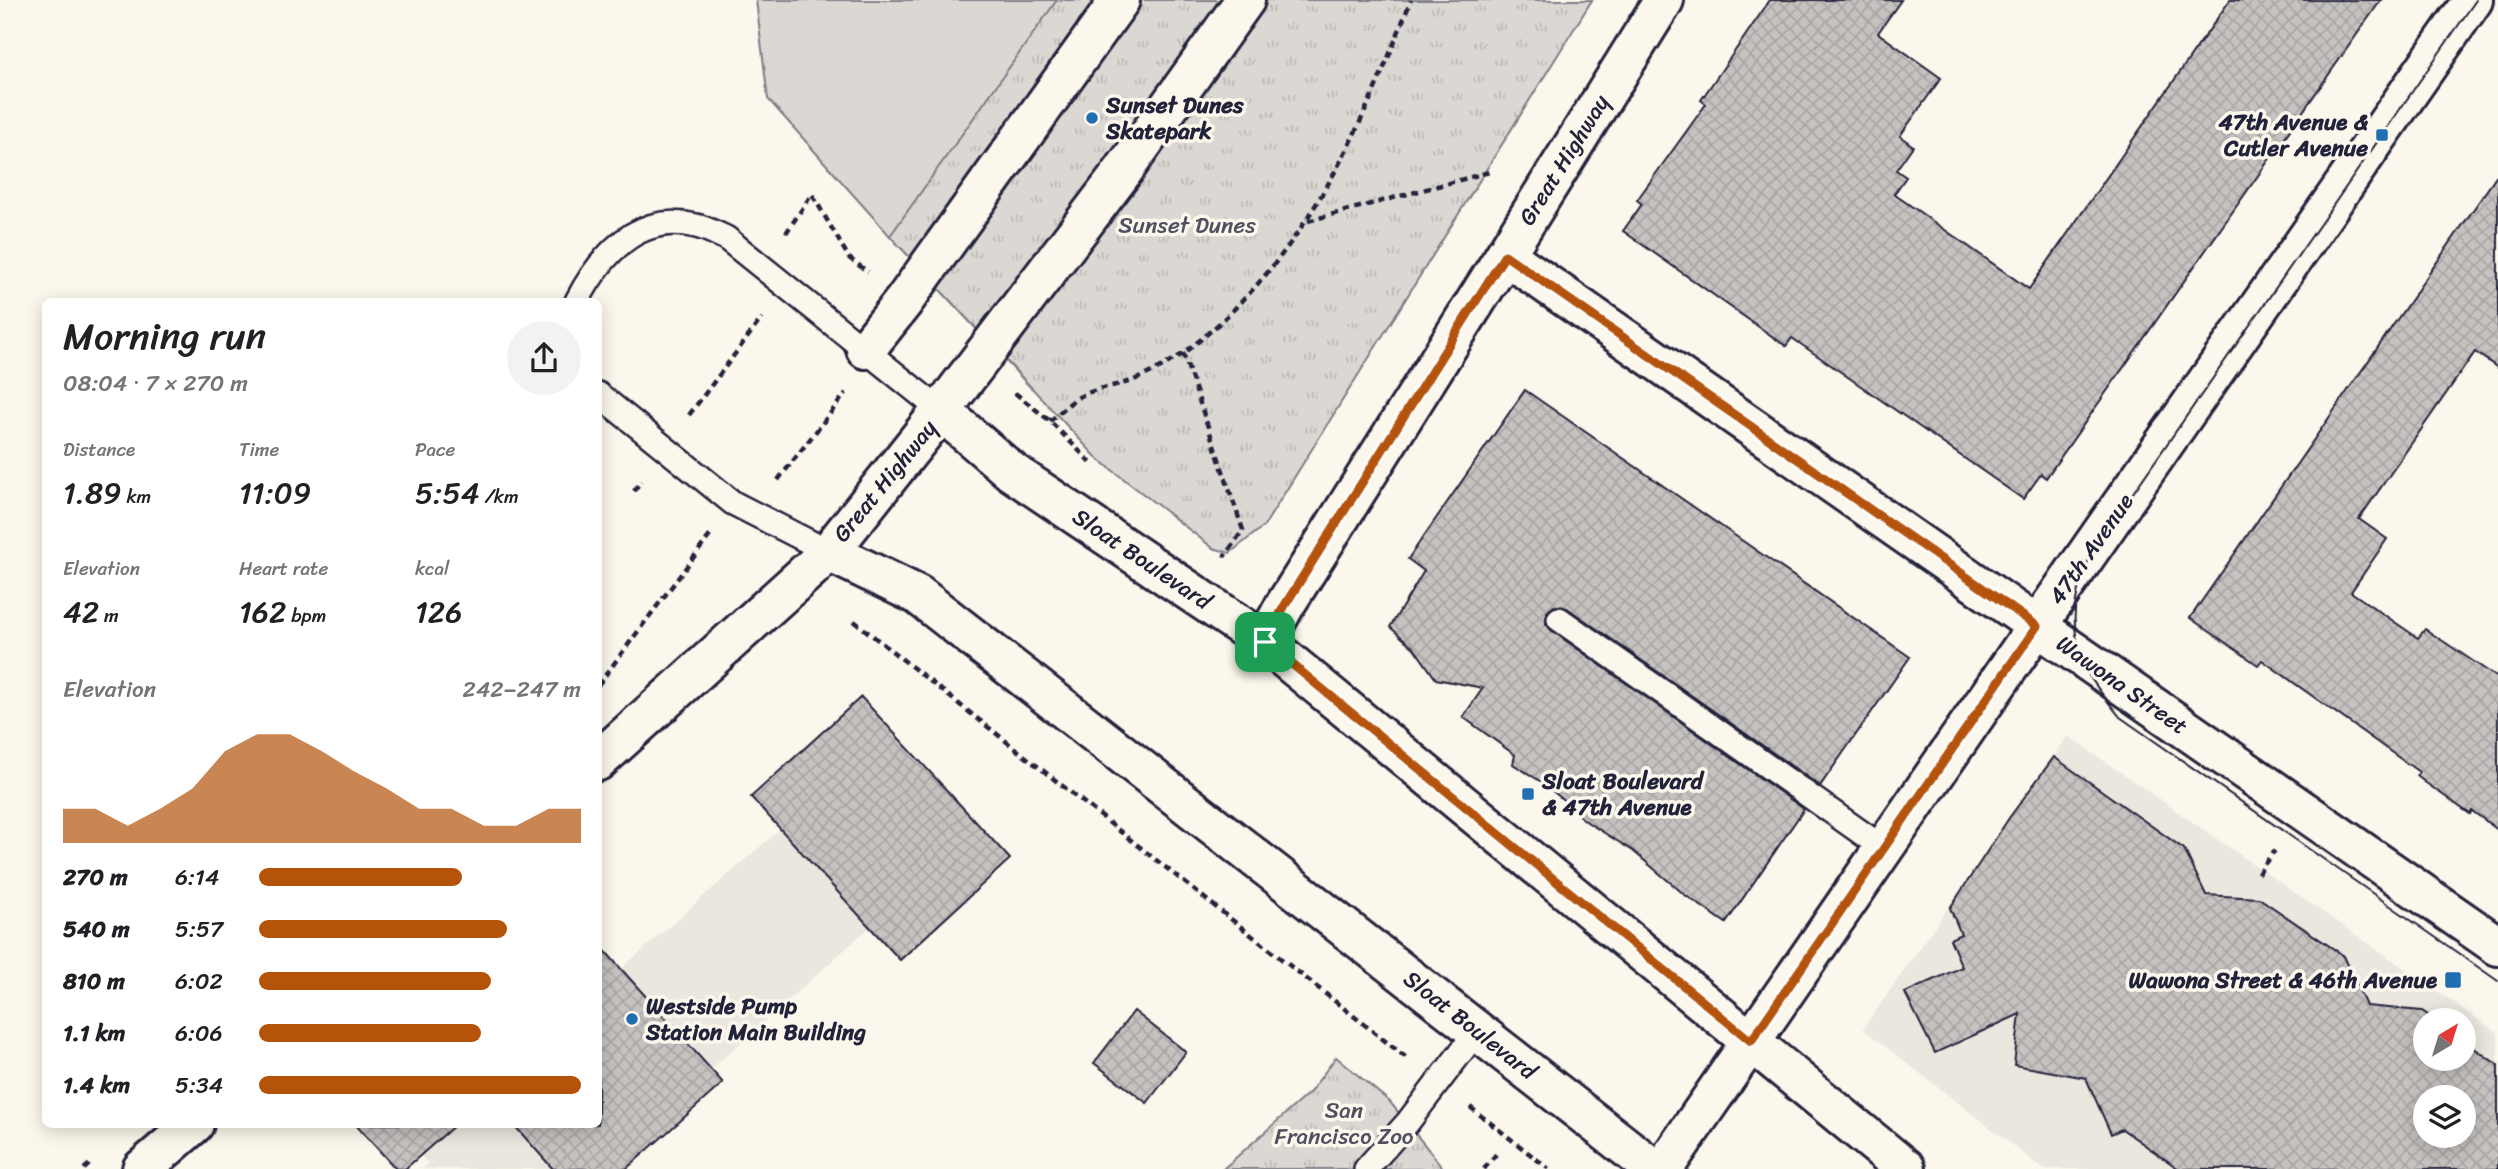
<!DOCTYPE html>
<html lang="en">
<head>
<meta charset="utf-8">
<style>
	:root { --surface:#fff; --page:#f2f2f2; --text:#202124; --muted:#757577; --accent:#b45309 }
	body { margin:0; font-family:Sriracha,sans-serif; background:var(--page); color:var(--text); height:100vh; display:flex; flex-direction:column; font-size:26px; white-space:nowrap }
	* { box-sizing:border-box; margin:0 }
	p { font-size:23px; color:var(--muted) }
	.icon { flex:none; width:38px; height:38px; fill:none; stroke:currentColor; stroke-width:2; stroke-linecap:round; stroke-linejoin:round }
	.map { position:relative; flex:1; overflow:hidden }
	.sheet { position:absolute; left:42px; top:298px; width:560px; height:830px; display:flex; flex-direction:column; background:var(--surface); border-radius:10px; box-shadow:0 4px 18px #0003 }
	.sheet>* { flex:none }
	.needle { width:46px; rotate:38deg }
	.fabs { position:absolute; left:2413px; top:1008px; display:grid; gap:14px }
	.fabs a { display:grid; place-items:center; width:63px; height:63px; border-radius:50%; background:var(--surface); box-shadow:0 4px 18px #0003; font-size:35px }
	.pin { position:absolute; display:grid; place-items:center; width:60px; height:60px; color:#fff; margin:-30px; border-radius:14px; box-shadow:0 4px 10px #0006 }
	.round { display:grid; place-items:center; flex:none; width:74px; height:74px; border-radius:37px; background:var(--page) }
	.headline { display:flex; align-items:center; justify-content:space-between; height:119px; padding:0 21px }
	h1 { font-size:38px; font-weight:600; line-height:52px }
	.figures { display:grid; grid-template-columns:repeat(3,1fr); gap:10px; height:119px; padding:7px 21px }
	.figures div { display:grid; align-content:center }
	.figures b { font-size:30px; font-weight:600 }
	.figures small { font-size:19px; font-weight:400 }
	.figures p { font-size:19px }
	.chart { height:196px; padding:14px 21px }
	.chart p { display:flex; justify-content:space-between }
	.chart svg { width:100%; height:126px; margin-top:7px; fill:var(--accent); opacity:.7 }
	ul { padding:0 21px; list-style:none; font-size:23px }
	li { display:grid; grid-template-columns:112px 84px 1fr; align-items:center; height:52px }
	li i { height:18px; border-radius:9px; background:var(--accent) }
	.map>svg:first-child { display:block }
	.built { fill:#ebe7df; fill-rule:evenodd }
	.green { fill:#dbd8d3; stroke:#7e7d87; stroke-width:2 }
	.park { fill:url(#park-tufts); stroke:#7e7d87; stroke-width:2 }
	.building { fill:url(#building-cross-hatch); stroke:#22223b; stroke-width:2; fill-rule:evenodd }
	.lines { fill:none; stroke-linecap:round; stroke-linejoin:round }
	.lane-casing { stroke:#22223b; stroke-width:28 }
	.street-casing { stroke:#22223b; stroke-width:44 }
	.secondary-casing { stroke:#22223b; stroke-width:44 }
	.path { stroke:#22223b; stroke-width:4.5; stroke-dasharray:7 5; stroke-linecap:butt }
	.lane { stroke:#fbf7ec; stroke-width:23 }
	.street { stroke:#fbf7ec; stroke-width:38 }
	.secondary { stroke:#fbf7ec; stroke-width:38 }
	.tram { stroke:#22223b; stroke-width:2 }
	.route-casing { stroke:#fff; stroke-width:14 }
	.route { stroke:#b45309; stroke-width:9 }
	.poi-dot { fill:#1f6fb2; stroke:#fbf7ec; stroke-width:2.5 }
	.labels { text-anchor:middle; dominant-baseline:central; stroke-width:7; stroke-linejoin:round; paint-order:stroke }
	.poi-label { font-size:23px; font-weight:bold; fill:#22223b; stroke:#fbf7ec; text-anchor:start }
	.street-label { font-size:23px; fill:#22223b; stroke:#fbf7ec }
	.park-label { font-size:23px; fill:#505061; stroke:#fbf7ec }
</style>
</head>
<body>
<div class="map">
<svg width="2498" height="1169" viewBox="0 0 2498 1169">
	<defs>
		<pattern id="park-tufts" width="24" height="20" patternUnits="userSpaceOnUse" patternTransform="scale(1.75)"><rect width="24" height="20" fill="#dbd8d3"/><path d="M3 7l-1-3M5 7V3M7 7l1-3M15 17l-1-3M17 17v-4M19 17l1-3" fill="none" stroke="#bcb9b6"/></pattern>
		<pattern id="building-cross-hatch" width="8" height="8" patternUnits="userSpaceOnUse" patternTransform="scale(1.75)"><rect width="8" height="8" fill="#c6c2c0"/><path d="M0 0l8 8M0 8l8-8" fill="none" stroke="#aaa6a6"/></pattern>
	</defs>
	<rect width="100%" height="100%" fill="#fbf7ec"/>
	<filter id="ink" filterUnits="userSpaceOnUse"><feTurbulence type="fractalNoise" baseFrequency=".0143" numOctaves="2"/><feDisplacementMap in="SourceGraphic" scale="14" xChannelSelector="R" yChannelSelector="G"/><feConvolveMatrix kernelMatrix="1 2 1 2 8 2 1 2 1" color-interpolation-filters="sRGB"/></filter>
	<g filter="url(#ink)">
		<path class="built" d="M 2068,736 L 2498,1033 L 2498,1169 L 2043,1169 L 1863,1029 ZM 2426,1020 L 2464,1020 L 2464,1059 L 2426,1059 ZM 2426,1097 L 2464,1097 L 2464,1136 L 2426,1136 Z
			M 780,829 L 870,927 L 710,1070 L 621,969 Z
			M 456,1124 L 513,1124 L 553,1169 L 422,1169 L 428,1164 L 420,1155 Z"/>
		<path class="green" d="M 756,0 L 1289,0 L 1031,388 L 890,236 L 768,99 Z"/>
		<path class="park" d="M 1057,0 L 1592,0 L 1264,526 L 1230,553 L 1213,548 L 1098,459 L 890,236 Z
			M 1336,1057 L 1390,1102 L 1444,1169 L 1223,1169 L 1310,1092 Z"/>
		<path class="building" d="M 1770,0 L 1901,0 L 1878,33 L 1941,78 L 1900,136 L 1913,146 L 1896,170 L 1906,177 L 1894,194 L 2029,289 L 2230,0 L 2381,0 L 2046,478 L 2041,474 L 2023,499 L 1792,338 L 1786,346 L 1623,231 L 1642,204 L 1637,200 L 1706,104 L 1701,100 Z
			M 2498,174 L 2498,368 L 2475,352 L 2359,519 L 2387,539 L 2351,592 L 2418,638 L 2425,629 L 2498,678 L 2498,830 L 2472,811 L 2470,814 L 2426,783 L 2417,776 L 2419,772 L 2262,660 L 2258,665 L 2190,618 Z
			M 1525,390 L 1910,657 L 1820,786 L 1567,608 L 1554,606 L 1547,612 L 1546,624 L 1551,630 L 1804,809 L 1726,923 L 1685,895 L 1633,851 L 1587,822 L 1572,810 L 1571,806 L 1540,781 L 1513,764 L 1515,755 L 1463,717 L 1483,688 L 1436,679 L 1414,648 L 1390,627 L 1424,571 L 1408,559 Z
			M 861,697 L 1010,859 L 900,960 L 751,797 Z
			M 2054,757 L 2184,849 L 2206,895 L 2259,898 L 2344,956 L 2366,1006 L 2422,1011 L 2435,1020 L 2426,1020 L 2426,1059 L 2464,1059 L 2464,1041 L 2498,1065 L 2498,1169 L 2179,1169 L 2122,1129 L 2111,1134 L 2086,1078 L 2014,1065 L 2020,1014 L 1935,1053 L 1905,993 L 1962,967 L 1950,939 L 1961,934 L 1950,908 L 2009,818 ZM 2426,1097 L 2464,1097 L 2464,1136 L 2426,1136 Z
			M 598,943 L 723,1083 L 626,1169 L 553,1169 L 513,1124 L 598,1124 Z
			M 1134,1011 L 1186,1052 L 1147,1103 L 1094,1063 Z
			M 355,1124 L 456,1124 L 405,1169 L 396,1169 Z"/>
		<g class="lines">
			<defs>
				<path id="lane" d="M 577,301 C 601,255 638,212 696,226 C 706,228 717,234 726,238 L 941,411
					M 598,394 L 733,503 L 829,552
					M 1559,619 L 1883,848
					M 1366,1169 L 1408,1122 L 1477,1031"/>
				<path id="street" d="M 2473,0 L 2037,626 L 2498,946
					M 866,349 L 904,301 L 1120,0
					M 941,411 L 1121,174 L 1245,0
					M 1265,642 L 1285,605 L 1505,255
					M 598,761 L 829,552
					M 142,1169 L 194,1124"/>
				<path id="secondary" d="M 1654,1169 L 918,595 L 829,552 L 941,411 L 1012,472 L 1265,642 L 1906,1169
					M 1663,1169 L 2037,626 L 1505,255 L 1664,0"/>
			</defs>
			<use href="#lane" class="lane-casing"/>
			<use href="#street" class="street-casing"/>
			<use href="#secondary" class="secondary-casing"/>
			<path class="path" d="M 1308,221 L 1493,171
				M 786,233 L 812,194 L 849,258 L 868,272
				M 1183,353 L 1243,530 L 1224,557
				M 1015,393 L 1050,421 L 1091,463
				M 689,415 L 762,318
				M 1050,421 C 1060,413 1071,400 1083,395 C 1097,388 1114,386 1128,382 C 1146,376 1170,363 1185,352 C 1304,261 1359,135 1411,0
				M 778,480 L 846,393
				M 634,491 L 641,481
				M 854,621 L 1408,1059
				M 598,685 L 711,534
				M 2258,874 L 2273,852 L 2275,854
				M 1470,1107 L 1549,1169
				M 84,1169 L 93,1161
				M 1484,1169 L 1497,1153"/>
			<use href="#lane" class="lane"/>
			<use href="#street" class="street"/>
			<use href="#secondary" class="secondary"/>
			<path class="tram" d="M 2476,0 L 2096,546 C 2079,577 2070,606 2077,641 C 2078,648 2079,657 2082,663 C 2092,683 2106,699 2120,717 L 2498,981"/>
		</g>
	</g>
	<g class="lines" filter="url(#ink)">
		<defs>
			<path id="route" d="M 1505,255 L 2037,626 L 1751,1041 L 1265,642 L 1285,605 Z"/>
		</defs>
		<use href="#route" class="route-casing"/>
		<use href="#route" class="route"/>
	</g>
	<g class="poi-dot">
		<circle cx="1092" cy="118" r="7"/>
		<rect x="2375" y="128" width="14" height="14" rx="3.5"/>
		<rect x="1521" y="787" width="14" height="14" rx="3.5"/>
		<rect x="2444" y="971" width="18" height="18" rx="3.5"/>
		<circle cx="632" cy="1019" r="7"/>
	</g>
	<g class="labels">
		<g class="poi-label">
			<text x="1106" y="105">Sunset Dunes<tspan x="1106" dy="26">Skatepark</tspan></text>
			<text x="2368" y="122" text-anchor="end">47th Avenue &amp;<tspan x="2368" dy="26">Cutler Avenue</tspan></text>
			<text x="1542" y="781">Sloat Boulevard<tspan x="1542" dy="26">&amp; 47th Avenue</tspan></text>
			<text x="2437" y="980" text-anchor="end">Wawona Street &amp; 46th Avenue</text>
			<text x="646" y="1006">Westside Pump<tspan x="646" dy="26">Station Main Building</tspan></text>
		</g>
		<g class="street-label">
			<text transform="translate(1564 160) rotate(-58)">Great Highway</text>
			<text transform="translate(885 481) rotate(-51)">Great Highway</text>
			<text transform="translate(2091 549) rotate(-55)">47th Avenue</text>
			<text transform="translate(1142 559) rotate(34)">Sloat Boulevard</text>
			<text transform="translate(2122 685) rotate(35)">Wawona Street</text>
			<text transform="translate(1470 1025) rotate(38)">Sloat Boulevard</text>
		</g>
		<g class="park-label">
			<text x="1187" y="225">Sunset Dunes</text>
			<text x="1344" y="1110">San<tspan x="1344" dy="26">Francisco Zoo</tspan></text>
		</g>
	</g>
</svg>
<div class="fabs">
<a><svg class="needle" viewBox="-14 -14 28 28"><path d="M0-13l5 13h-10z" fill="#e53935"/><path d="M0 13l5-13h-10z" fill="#757577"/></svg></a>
<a><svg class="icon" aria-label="layers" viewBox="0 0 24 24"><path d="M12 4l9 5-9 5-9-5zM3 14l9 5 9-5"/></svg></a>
</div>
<div class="pin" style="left:1265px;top:642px;background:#1e9e55"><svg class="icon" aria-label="arrive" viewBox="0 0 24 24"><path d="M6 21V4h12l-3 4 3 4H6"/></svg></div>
<section class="sheet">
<div class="headline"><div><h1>Morning run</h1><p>08:04 · 7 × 270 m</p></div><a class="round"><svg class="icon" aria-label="share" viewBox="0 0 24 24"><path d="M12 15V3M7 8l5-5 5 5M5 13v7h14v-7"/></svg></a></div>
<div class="figures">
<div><p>Distance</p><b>1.89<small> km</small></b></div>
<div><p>Time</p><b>11:09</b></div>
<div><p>Pace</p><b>5:54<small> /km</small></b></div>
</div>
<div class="figures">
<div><p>Elevation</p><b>42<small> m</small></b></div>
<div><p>Heart rate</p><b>162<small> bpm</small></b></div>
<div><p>kcal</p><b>126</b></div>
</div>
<div class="chart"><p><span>Elevation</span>242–247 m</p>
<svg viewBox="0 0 160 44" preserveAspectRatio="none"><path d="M0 44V32L10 32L20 38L30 32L40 25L50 12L60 6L70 6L80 12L90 19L100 25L110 32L120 32L130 38L140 38L150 32L160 32V44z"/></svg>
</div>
<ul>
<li><b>270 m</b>6:14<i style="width:63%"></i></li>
<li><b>540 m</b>5:57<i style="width:77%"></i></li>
<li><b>810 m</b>6:02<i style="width:72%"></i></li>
<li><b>1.1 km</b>6:06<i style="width:69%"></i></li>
<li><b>1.4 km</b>5:34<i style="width:100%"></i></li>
</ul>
</section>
</div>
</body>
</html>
